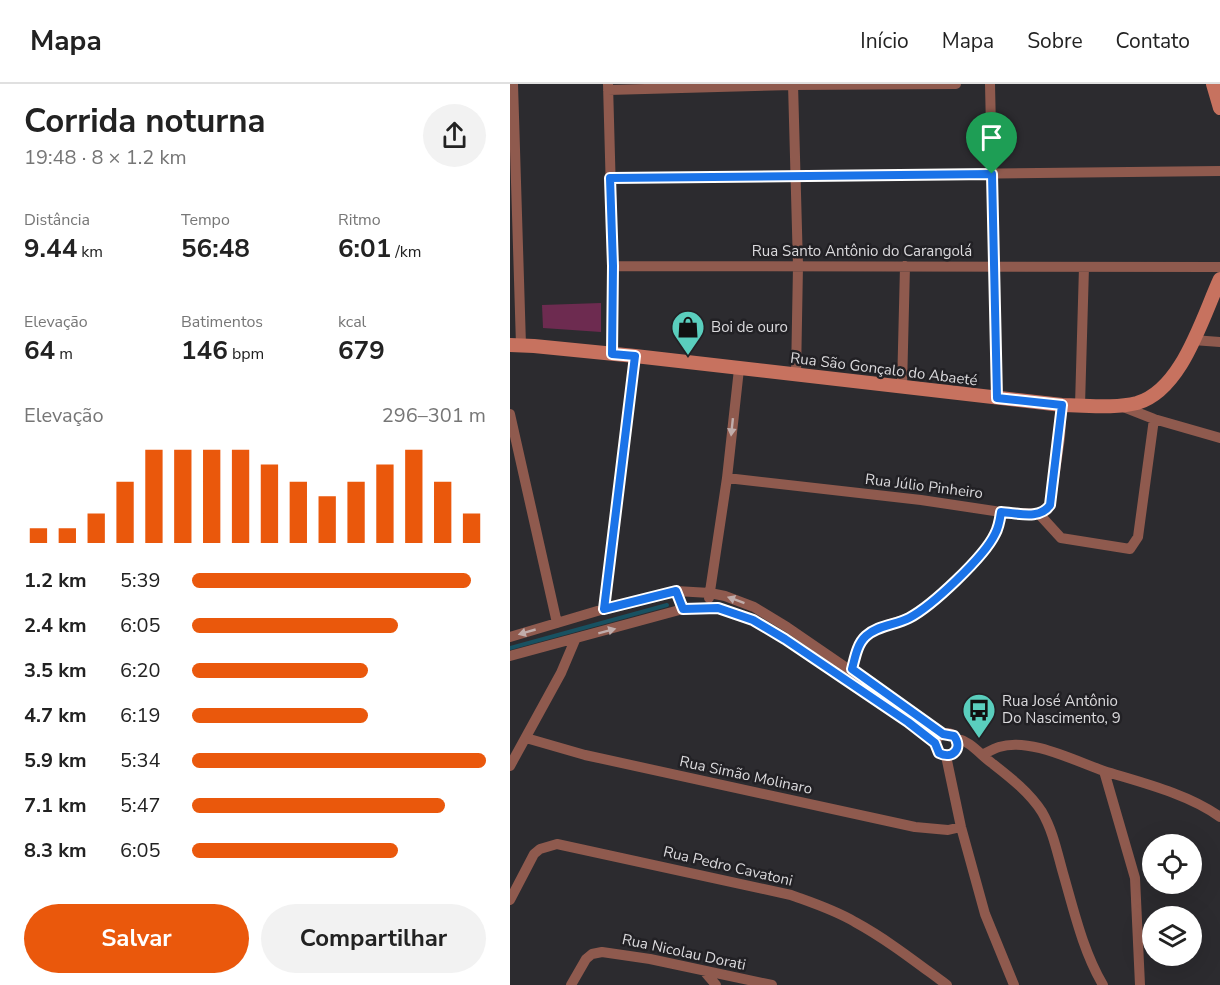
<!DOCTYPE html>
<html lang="pt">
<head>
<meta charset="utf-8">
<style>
	:root { --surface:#fff; --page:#f2f2f2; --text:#222; --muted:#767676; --line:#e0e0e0; --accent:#ea580c }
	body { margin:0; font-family:"Nunito Sans",sans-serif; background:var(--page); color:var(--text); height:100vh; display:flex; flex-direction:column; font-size:22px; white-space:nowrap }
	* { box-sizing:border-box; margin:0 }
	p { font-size:20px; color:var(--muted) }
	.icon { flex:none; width:33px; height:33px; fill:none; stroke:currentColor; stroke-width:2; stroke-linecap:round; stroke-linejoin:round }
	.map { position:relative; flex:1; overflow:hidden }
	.drawer { display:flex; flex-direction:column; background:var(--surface); width:510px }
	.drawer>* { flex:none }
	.buttons { position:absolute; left:632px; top:750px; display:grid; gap:12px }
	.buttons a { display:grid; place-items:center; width:60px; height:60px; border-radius:50%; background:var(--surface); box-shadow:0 6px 24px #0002; font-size:30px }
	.pin { position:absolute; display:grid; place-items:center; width:51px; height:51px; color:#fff; margin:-62px -26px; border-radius:50% 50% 50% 0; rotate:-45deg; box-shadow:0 0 6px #0007 }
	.pin .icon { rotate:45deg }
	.round { display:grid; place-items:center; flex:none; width:63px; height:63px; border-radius:32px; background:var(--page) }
	.summary { display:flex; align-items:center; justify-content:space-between; height:102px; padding:0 24px }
	h1 { font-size:33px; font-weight:700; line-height:45px }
	.metrics { display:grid; grid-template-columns:repeat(3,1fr); gap:9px; height:102px; padding:6px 24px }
	.metrics div { display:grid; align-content:center }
	.metrics b { font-size:26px; font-weight:700 }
	.metrics small { font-size:16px; font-weight:400 }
	.metrics p { font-size:16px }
	.chart { height:168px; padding:12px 24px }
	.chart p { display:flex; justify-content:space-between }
	.chart svg { width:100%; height:108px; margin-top:6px; stroke:var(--accent); stroke-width:6 }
	.cta { display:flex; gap:12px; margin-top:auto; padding:12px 24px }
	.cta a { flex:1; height:69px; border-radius:36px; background:var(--accent); color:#fff; font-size:24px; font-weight:700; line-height:69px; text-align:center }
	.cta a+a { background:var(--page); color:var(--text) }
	ul { padding:0 24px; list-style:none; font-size:20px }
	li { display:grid; grid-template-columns:96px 72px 1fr; align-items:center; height:45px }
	li i { height:15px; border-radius:8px; background:var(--accent) }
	header { display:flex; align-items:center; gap:36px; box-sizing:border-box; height:84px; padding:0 30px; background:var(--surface); border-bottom:2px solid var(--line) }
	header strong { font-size:28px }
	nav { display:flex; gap:33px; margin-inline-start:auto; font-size:21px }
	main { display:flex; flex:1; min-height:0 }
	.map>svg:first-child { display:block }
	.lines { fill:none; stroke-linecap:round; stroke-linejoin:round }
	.stream { stroke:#185161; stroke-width:4 }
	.building { fill:#6d2b50 }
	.street { stroke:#8f5a4e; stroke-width:10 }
	.secondary { stroke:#c7725f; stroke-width:14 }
	.oneway { fill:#c0adab }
	.route-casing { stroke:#fff; stroke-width:12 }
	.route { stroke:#1a73e8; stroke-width:8 }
	.labels { text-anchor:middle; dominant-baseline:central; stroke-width:5; stroke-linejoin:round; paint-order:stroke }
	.street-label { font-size:15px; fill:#dbdadd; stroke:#222125 }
	.poi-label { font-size:15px; fill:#dbdadd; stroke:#222125; text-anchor:start }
</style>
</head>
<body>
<header>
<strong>Mapa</strong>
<nav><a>Início</a><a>Mapa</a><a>Sobre</a><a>Contato</a></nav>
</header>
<main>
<section class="drawer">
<div class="summary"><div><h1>Corrida noturna</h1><p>19:48 · 8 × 1.2 km</p></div><a class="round"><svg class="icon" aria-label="share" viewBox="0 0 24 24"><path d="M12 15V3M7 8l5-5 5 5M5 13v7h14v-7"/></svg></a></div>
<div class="metrics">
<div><p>Distância</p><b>9.44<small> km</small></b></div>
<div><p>Tempo</p><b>56:48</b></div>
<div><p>Ritmo</p><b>6:01<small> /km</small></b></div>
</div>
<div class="metrics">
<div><p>Elevação</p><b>64<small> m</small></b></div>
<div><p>Batimentos</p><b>146<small> bpm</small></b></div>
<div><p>kcal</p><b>679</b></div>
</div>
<div class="chart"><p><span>Elevação</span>296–301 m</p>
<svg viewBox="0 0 160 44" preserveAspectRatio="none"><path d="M5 44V38M15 44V38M25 44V32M35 44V19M45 44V6M55 44V6M65 44V6M75 44V6M85 44V12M95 44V19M105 44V25M115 44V19M125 44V12M135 44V6M145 44V19M155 44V32"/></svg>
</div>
<ul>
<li><b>1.2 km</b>5:39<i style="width:95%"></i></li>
<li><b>2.4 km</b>6:05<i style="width:70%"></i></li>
<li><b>3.5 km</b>6:20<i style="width:60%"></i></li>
<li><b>4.7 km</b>6:19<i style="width:60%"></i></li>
<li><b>5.9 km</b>5:34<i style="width:100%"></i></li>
<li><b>7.1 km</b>5:47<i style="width:86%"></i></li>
<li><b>8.3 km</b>6:05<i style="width:70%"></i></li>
</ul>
<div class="cta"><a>Salvar</a><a>Compartilhar</a></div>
</section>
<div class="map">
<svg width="710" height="901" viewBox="0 0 710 901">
	<rect width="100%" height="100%" fill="#2c2b2f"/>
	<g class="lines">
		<path class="stream" d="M 0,564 L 157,521"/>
	</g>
	<path class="building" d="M 91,219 L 91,248 L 33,244 L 32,221 Z"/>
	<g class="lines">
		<path class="street" d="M 3,0 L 11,261
			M 98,0 L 103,182 L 102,270
			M 283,0 L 288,182 L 286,291
			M 480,0 L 487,314
			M 98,6 L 283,1 L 446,0
			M 100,94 L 710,87
			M 103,182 L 710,183
			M 683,256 L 710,258
			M 392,304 L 395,182
			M 570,321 L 574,183
			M 611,322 L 644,335 L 710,354
			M 0,330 L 47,539
			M 217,394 L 411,416 L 491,428 L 529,430 L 536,427 L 540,421 L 550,354 L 552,321
			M 529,430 L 551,454 L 620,465 L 628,453 L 644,335
			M 199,514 L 217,394 L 229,285
			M 94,525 L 125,272
			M 0,553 L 94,525 L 166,507 L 200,509 L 215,512 L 244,523 L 277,543 L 433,650
			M 0,572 L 173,525 L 208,524 L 243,536 L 275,555 L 398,638 L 425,659
			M 342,585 C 345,574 347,560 356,552 C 369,540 389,539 403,532 C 424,521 476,470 485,450 C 489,443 490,435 491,428
			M426 660a11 11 0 1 1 22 0a11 11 0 1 1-22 0Z
			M 16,654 L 75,671 L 405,743 L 438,746 L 451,743
			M 446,654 C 462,658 470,671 483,680 C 501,694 520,709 532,728 C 543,747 547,768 553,789 C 564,827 573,867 593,901
			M 472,671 C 478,668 483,665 489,663 C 519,653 565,677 594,687 L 625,794 L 630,901
			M 436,672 L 451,743 L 475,830 L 504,901
			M 0,682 L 51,589 L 65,556
			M 594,687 C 630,698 679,710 710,733
			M 0,816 L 24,770 L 30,765 L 47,760 L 281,811 C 303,819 325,826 345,838 C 378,856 407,879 437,901
			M 194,887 L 206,901
			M 61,901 L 76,875 L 82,870 L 92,868 L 140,875 L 262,901"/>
		<path class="secondary" d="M 703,0 L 710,24
			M 0,261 L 24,262 L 125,272 L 552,321 C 576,321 603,325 627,319 C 672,306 692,234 710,195"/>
	</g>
	<defs><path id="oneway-solid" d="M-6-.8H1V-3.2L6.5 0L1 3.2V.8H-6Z" transform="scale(1.5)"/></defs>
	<g class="oneway">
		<use href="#oneway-solid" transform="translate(222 343) rotate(96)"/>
		<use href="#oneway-solid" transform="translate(226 516) rotate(-160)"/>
		<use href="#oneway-solid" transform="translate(97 547) rotate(-15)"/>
		<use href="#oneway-solid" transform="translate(17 548) rotate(164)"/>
	</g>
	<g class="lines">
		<defs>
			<path id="route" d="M 482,90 L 487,314 L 552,321 L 540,421 C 530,436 508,429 491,428 C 490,435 489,443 485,450 C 474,473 422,522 399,534 C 386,541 368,541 356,552 C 347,560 345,574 342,585 L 433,650 L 444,652 C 453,664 443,676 429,669 L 425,659 L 398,638 L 275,555 L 243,536 L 208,524 L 173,525 L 166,507 L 94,525 L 125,272 L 102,270 L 103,182 L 100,94 Z"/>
		</defs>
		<use href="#route" class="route-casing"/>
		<use href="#route" class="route"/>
	</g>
	<defs>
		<symbol id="shop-pin" viewBox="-11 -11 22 30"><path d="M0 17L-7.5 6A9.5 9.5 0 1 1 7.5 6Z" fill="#5acebd" stroke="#222125"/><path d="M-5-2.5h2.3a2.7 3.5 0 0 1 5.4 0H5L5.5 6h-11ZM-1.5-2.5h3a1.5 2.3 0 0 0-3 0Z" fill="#111"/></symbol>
		<symbol id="bus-pin" viewBox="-11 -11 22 30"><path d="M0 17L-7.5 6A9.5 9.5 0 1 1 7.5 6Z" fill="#5acebd" stroke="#222125"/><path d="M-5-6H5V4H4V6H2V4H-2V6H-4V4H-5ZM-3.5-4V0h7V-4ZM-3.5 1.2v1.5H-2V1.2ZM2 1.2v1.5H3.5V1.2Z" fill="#111"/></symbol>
	</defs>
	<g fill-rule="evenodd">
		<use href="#shop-pin" x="159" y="224" width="38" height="52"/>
		<use href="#bus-pin" x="450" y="607" width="38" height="52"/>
	</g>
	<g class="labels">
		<g class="street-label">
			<text x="352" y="167">Rua Santo Antônio do Carangolá</text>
			<text transform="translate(374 285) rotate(7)">Rua São Gonçalo do Abaeté</text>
			<text transform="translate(414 402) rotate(7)">Rua Júlio Pinheiro</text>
			<text transform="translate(236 691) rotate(12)">Rua Simão Molinaro</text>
			<text transform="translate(218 782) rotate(13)">Rua Pedro Cavatoni</text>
			<text transform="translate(174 868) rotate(12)">Rua Nicolau Dorati</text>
		</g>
		<g class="poi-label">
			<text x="201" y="243">Boi de ouro</text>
			<text x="492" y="617">Rua José Antônio<tspan x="492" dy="17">Do Nascimento, 9</tspan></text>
		</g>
	</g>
</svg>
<div class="buttons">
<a><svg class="icon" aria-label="locate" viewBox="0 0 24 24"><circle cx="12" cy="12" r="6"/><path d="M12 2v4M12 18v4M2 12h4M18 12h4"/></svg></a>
<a><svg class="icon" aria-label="layers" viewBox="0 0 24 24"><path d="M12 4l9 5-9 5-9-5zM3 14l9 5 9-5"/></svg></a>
</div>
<div class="pin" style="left:482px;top:90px;background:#1e9e55"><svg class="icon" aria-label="arrive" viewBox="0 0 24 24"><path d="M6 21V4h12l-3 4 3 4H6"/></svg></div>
</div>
</main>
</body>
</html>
